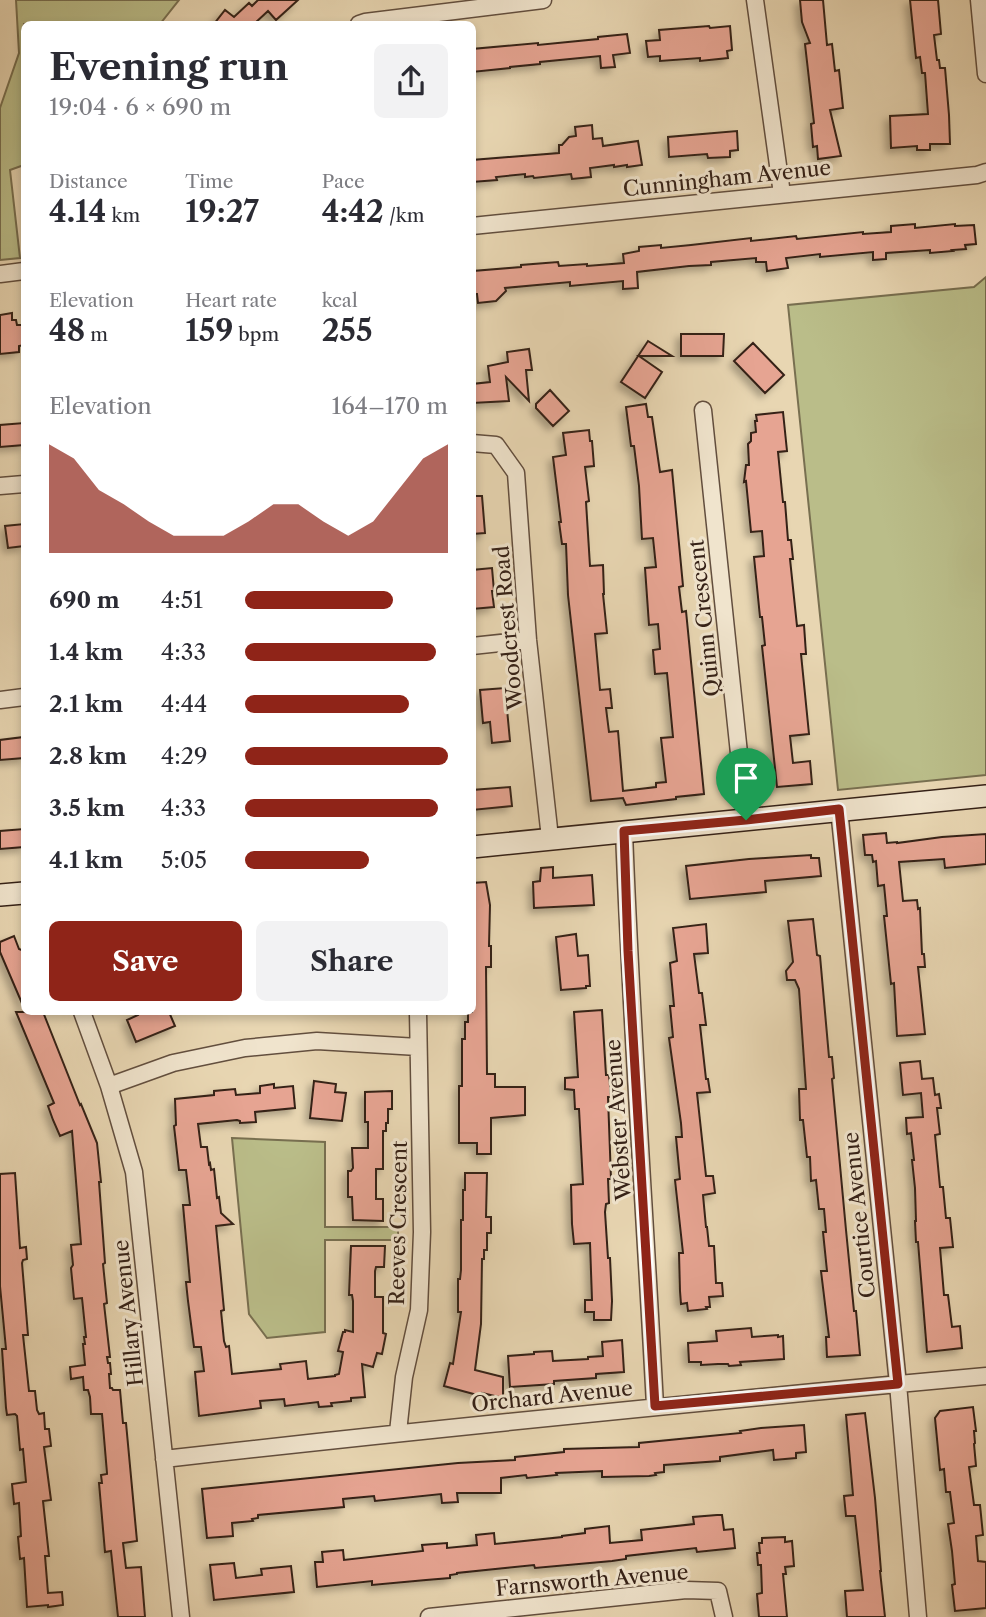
<!DOCTYPE html>
<html lang="en">
<head>
<meta charset="utf-8">
<style>
	:root { --surface:#fff; --page:#f2f2f3; --text:#2b2b33; --muted:#7c7c81; --accent:#8f2418 }
	body { margin:0; font-family:"Libre Caslon Text",serif; background:var(--page); color:var(--text); height:100vh; display:flex; flex-direction:column; font-size:26px; white-space:nowrap }
	* { box-sizing:border-box; margin:0 }
	p { font-size:23px; color:var(--muted) }
	.icon { flex:none; width:38px; height:38px; fill:none; stroke:currentColor; stroke-width:2; stroke-linecap:round; stroke-linejoin:round }
	.map { position:relative; flex:1; overflow:hidden }
	.drawer { position:absolute; left:21px; top:21px; width:455px; height:994px; display:flex; flex-direction:column; background:var(--surface); border-radius:10px; box-shadow:0 4px 10px #0003 }
	.drawer>* { flex:none }
	.pin { position:absolute; display:grid; place-items:center; width:60px; height:60px; color:#fff; margin:-72px -30px; border-radius:50% 50% 50% 0; rotate:-45deg; box-shadow:0 0 7px #0007 }
	.pin .icon { rotate:45deg }
	.round { display:grid; place-items:center; flex:none; width:74px; height:74px; border-radius:10px; background:var(--page) }
	.overview { display:flex; align-items:center; justify-content:space-between; height:119px; padding:0 28px }
	h1 { font-size:38px; font-weight:700; line-height:52px }
	.metrics { display:grid; grid-template-columns:repeat(3,1fr); gap:10px; height:119px; padding:7px 28px }
	.metrics div { display:grid; align-content:center }
	.metrics b { font-size:30px; font-weight:700 }
	.metrics small { font-size:19px; font-weight:400 }
	.metrics p { font-size:19px }
	.chart { height:196px; padding:14px 28px }
	.chart p { display:flex; justify-content:space-between }
	.chart svg { width:100%; height:126px; margin-top:7px; fill:var(--accent); opacity:.7 }
	.primary-button { display:flex; gap:14px; margin-top:auto; padding:14px 28px }
	.primary-button a { flex:1; height:80px; border-radius:10px; background:var(--accent); color:#fff; font-size:28px; font-weight:700; line-height:80px; text-align:center }
	.primary-button a+a { background:var(--page); color:var(--text) }
	ul { padding:0 28px; list-style:none; font-size:23px }
	li { display:grid; grid-template-columns:112px 84px 1fr; align-items:center; height:52px }
	li i { height:18px; border-radius:9px; background:var(--accent) }
	.map>svg:first-child { display:block }
	.green { fill:#babd89; stroke:#786f50; stroke-width:2 }
	.building { fill:#e6a492; stroke:#352117; stroke-width:2; filter:url(#shadow) }
	.lines { fill:none; stroke-linecap:round; stroke-linejoin:round }
	.street-casing { stroke:#624e3e; stroke-width:19 }
	.secondary-casing { stroke:#352117; stroke-width:24 }
	.street { stroke:#f0e4cd; stroke-width:16 }
	.secondary { stroke:#f0e4cd; stroke-width:21 }
	.route-casing { stroke:#fff; stroke-width:14 }
	.route { stroke:#8f2418; stroke-width:9 }
	.labels { text-anchor:middle; dominant-baseline:central; stroke-width:6; stroke-linejoin:round; paint-order:stroke }
	.street-label { font-size:21px; fill:#352117; stroke:#f0e4cd }
</style>
</head>
<body>
<div class="map">
<svg width="986" height="1617" viewBox="0 0 986 1617">
	<defs>
		<filter id="shadow"><feDropShadow dx="-4.5" dy="4.5" stdDeviation="3.5" flood-color="#0004"/></filter>
	</defs>
	<rect width="100%" height="100%" fill="#e8d6b2"/>
	<filter id="stains"><feTurbulence type="fractalNoise" baseFrequency=".00286" numOctaves="4"/><feColorMatrix values="0 0 0 0 .2 0 0 0 0 .09 0 0 0 0 .02 0 0 0 .5 -.17"/></filter>
	<radialGradient id="worn" r=".72"><stop offset=".6" stop-color="#630" stop-opacity="0"/><stop offset="1" stop-color="#630" stop-opacity=".3"/></radialGradient>
	<path class="green" d="M 16,0 L 179,0 L 160,24 L 24,24 L 24,165 L 10,170 L 20,258 L 0,260 L 0,108 L 19,53 Z
		M 986,277 L 986,775 L 838,790 L 788,305 L 974,287 Z
		M 232,1138 L 325,1142 L 325,1227 L 398,1227 L 398,1240 L 325,1240 L 325,1332 L 267,1338 L 249,1314 Z"/>
	<path class="building" d="M 258,0 L 298,0 L 276,20 L 268,11 L 254,24 L 214,24 L 225,10 L 234,17 L 249,3 L 252,6 Z
		M 800,0 L 823,0 L 827,45 L 832,44 L 835,71 L 839,70 L 843,108 L 830,110 L 841,156 L 818,159 L 817,146 L 813,147 L 811,124 L 814,123 L 805,44 L 810,43 L 802,22 Z
		M 910,0 L 938,0 L 941,34 L 934,35 L 937,60 L 939,60 L 940,68 L 945,68 L 949,115 L 950,144 L 930,144 L 930,150 L 917,150 L 917,146 L 891,148 L 890,116 L 928,114 L 925,73 L 922,73 L 920,57 L 916,58 Z
		M 709,26 L 710,28 L 730,26 L 732,50 L 727,51 L 728,58 L 700,61 L 700,58 L 660,61 L 660,56 L 648,57 L 646,41 L 660,40 L 659,30 Z
		M 627,34 L 630,53 L 613,55 L 615,67 L 601,68 L 600,56 L 540,62 L 540,64 L 510,67 L 510,68 L 472,72 L 472,49 L 538,43 L 538,45 L 598,39 L 598,37 Z
		M 592,125 L 593,139 L 602,138 L 603,146 L 638,141 L 642,165 L 627,167 L 627,165 L 614,167 L 614,165 L 590,168 L 591,177 L 572,179 L 571,174 L 534,178 L 533,176 L 525,177 L 525,174 L 496,177 L 497,180 L 472,182 L 472,160 L 559,153 L 559,145 L 562,145 L 569,137 L 576,136 L 575,127 Z
		M 737,131 L 738,150 L 730,151 L 730,157 L 708,158 L 707,154 L 669,157 L 668,137 Z
		M 915,224 L 915,228 L 955,224 L 955,226 L 974,225 L 976,244 L 965,245 L 966,249 L 952,250 L 953,251 L 930,253 L 930,250 L 886,253 L 886,259 L 873,260 L 873,252 L 820,257 L 820,254 L 786,258 L 788,268 L 767,271 L 766,262 L 756,262 L 756,258 L 711,262 L 711,265 L 689,266 L 637,272 L 638,288 L 623,289 L 623,281 L 570,286 L 570,282 L 537,285 L 505,288 L 506,291 L 496,301 L 478,303 L 477,294 L 475,294 L 473,271 L 521,267 L 521,265 L 558,262 L 559,266 L 587,264 L 587,266 L 624,263 L 623,254 L 639,251 L 639,247 L 661,245 L 661,248 L 691,245 L 751,238 L 751,241 L 796,236 L 797,239 L 863,232 L 863,234 L 891,232 L 891,226 Z
		M 12,313 L 12,320 L 16,320 L 17,325 L 23,325 L 24,345 L 19,346 L 19,352 L 0,354 L 0,315 Z
		M 681,334 L 724,334 L 723,356 L 681,356 Z
		M 648,341 L 672,356 L 639,356 L 662,372 L 645,398 L 621,382 Z
		M 753,343 L 784,375 L 765,393 L 734,361 Z
		M 529,349 L 532,370 L 526,370 L 529,401 L 506,377 L 509,401 L 472,403 L 472,384 L 490,382 L 488,366 L 508,362 L 507,352 Z
		M 550,390 L 569,411 L 553,426 L 536,408 L 536,404 Z
		M 646,404 L 648,417 L 652,417 L 660,472 L 672,470 L 683,586 L 679,587 L 682,612 L 686,611 L 704,794 L 676,797 L 676,799 L 626,805 L 623,798 L 591,801 L 568,595 L 566,544 L 562,544 L 559,522 L 561,522 L 553,457 L 566,455 L 563,433 L 589,430 L 590,441 L 592,441 L 594,466 L 585,467 L 589,501 L 586,502 L 590,566 L 603,565 L 604,594 L 603,594 L 607,633 L 595,634 L 600,690 L 610,689 L 612,708 L 606,708 L 609,732 L 618,731 L 623,791 L 656,787 L 656,783 L 666,782 L 661,738 L 673,737 L 667,673 L 655,674 L 653,650 L 660,649 L 658,624 L 649,625 L 645,568 L 656,567 L 653,538 L 642,539 L 639,486 L 634,446 L 631,446 L 626,407 Z
		M 783,412 L 787,451 L 778,452 L 783,502 L 785,502 L 788,540 L 791,540 L 793,559 L 790,559 L 797,626 L 804,625 L 806,654 L 801,654 L 809,734 L 790,736 L 793,763 L 810,761 L 812,784 L 777,787 L 762,646 L 765,645 L 762,617 L 760,617 L 754,557 L 764,556 L 762,531 L 751,532 L 746,481 L 744,482 L 746,465 L 749,465 L 748,444 L 751,441 L 751,433 L 756,432 L 755,421 L 757,421 L 756,415 Z
		M 24,423 L 24,445 L 0,447 L 0,425 Z
		M 472,496 L 482,496 L 485,533 L 472,534 Z
		M 24,524 L 24,546 L 8,548 L 5,526 Z
		M 492,568 L 494,591 L 492,591 L 494,607 L 472,609 L 472,570 Z
		M 505,688 L 510,741 L 492,743 L 490,722 L 483,723 L 480,690 Z
		M 24,737 L 24,758 L 0,760 L 0,740 Z
		M 510,787 L 512,806 L 472,810 L 472,790 Z
		M 24,829 L 24,847 L 0,849 L 0,831 Z
		M 886,833 L 887,843 L 897,842 L 897,843 L 942,837 L 986,834 L 986,864 L 945,868 L 944,859 L 899,862 L 903,901 L 917,900 L 918,909 L 920,908 L 922,954 L 924,954 L 925,967 L 918,967 L 925,1034 L 897,1036 L 894,983 L 891,984 L 884,916 L 887,916 L 884,885 L 878,886 L 876,861 L 873,862 L 872,855 L 865,855 L 863,835 Z
		M 811,855 L 811,858 L 819,858 L 821,876 L 765,881 L 766,892 L 690,899 L 686,866 L 749,859 Z
		M 553,867 L 553,878 L 592,875 L 594,905 L 534,908 L 533,882 L 540,881 L 541,868 Z
		M 486,882 L 490,905 L 489,946 L 491,946 L 491,967 L 486,967 L 487,1074 L 495,1074 L 495,1087 L 525,1087 L 525,1115 L 491,1118 L 491,1154 L 477,1154 L 477,1143 L 459,1143 L 459,1086 L 462,1086 L 462,1039 L 465,1039 L 465,1022 L 468,1022 L 468,1012 L 472,1012 L 472,883 Z
		M 813,919 L 817,955 L 820,956 L 829,1057 L 832,1057 L 834,1078 L 832,1079 L 846,1230 L 854,1311 L 856,1311 L 860,1355 L 827,1357 L 826,1337 L 829,1337 L 821,1271 L 827,1271 L 823,1232 L 826,1232 L 824,1209 L 819,1209 L 816,1180 L 811,1181 L 810,1157 L 807,1157 L 803,1120 L 800,1120 L 799,1089 L 806,1089 L 799,989 L 795,980 L 787,980 L 786,971 L 793,962 L 788,921 Z
		M 706,924 L 708,953 L 694,954 L 699,993 L 702,993 L 706,1025 L 700,1025 L 706,1079 L 708,1079 L 710,1092 L 697,1093 L 706,1176 L 713,1176 L 715,1193 L 703,1195 L 706,1227 L 707,1227 L 709,1246 L 714,1246 L 716,1283 L 722,1283 L 723,1296 L 709,1297 L 710,1307 L 706,1307 L 707,1309 L 688,1311 L 687,1303 L 681,1304 L 680,1291 L 679,1253 L 683,1253 L 675,1180 L 680,1179 L 676,1137 L 682,1137 L 681,1123 L 669,1038 L 673,1037 L 670,1006 L 674,1006 L 670,963 L 677,961 L 673,928 Z
		M 576,934 L 578,956 L 588,955 L 590,986 L 586,986 L 586,988 L 561,990 L 556,937 Z
		M 14,936 L 19,949 L 24,951 L 23,956 L 24,960 L 24,1008 L 0,952 L 0,942 Z
		M 602,1010 L 606,1075 L 609,1075 L 611,1097 L 608,1097 L 611,1179 L 608,1179 L 609,1203 L 606,1204 L 605,1212 L 608,1258 L 610,1258 L 612,1301 L 611,1320 L 594,1320 L 594,1312 L 585,1312 L 585,1300 L 592,1300 L 590,1243 L 574,1244 L 572,1224 L 571,1185 L 583,1184 L 579,1109 L 575,1109 L 574,1090 L 565,1089 L 565,1078 L 578,1077 L 574,1012 Z
		M 16,1012 L 43,1012 L 80,1105 L 81,1104 L 97,1143 L 101,1182 L 99,1182 L 105,1263 L 103,1264 L 107,1303 L 104,1304 L 110,1357 L 107,1357 L 108,1363 L 110,1363 L 111,1374 L 109,1374 L 110,1388 L 112,1388 L 113,1390 L 120,1390 L 123,1423 L 126,1423 L 137,1541 L 123,1543 L 126,1568 L 141,1567 L 145,1617 L 118,1617 L 111,1551 L 105,1552 L 99,1483 L 102,1483 L 101,1475 L 107,1474 L 107,1473 L 102,1414 L 91,1414 L 90,1397 L 88,1390 L 84,1390 L 83,1377 L 71,1379 L 70,1367 L 85,1365 L 83,1344 L 85,1344 L 84,1337 L 86,1337 L 82,1298 L 74,1299 L 71,1268 L 73,1265 L 71,1245 L 81,1244 L 72,1131 L 60,1136 L 53,1120 L 48,1106 L 54,1103 Z
		M 137,1012 L 169,1012 L 175,1026 L 136,1042 L 127,1020 L 138,1015 Z
		M 920,1061 L 922,1079 L 933,1078 L 935,1095 L 939,1094 L 941,1108 L 937,1108 L 940,1134 L 935,1135 L 940,1187 L 943,1187 L 946,1218 L 950,1218 L 953,1247 L 940,1248 L 944,1295 L 948,1295 L 952,1327 L 960,1326 L 962,1348 L 927,1352 L 918,1242 L 916,1242 L 915,1221 L 916,1221 L 915,1188 L 912,1160 L 914,1160 L 911,1133 L 907,1134 L 906,1118 L 923,1117 L 921,1093 L 903,1095 L 900,1063 Z
		M 314,1081 L 336,1084 L 335,1092 L 346,1093 L 342,1121 L 310,1118 Z
		M 274,1084 L 274,1088 L 293,1086 L 295,1108 L 255,1112 L 256,1122 L 240,1123 L 240,1121 L 237,1120 L 198,1124 L 201,1147 L 207,1147 L 209,1164 L 210,1163 L 211,1170 L 214,1169 L 217,1198 L 219,1197 L 221,1213 L 233,1224 L 216,1226 L 224,1310 L 221,1311 L 224,1341 L 226,1347 L 229,1346 L 232,1374 L 281,1369 L 280,1364 L 306,1361 L 308,1379 L 335,1376 L 335,1375 L 339,1374 L 343,1352 L 338,1351 L 343,1332 L 345,1332 L 345,1330 L 353,1332 L 353,1301 L 352,1295 L 349,1295 L 351,1246 L 385,1246 L 384,1267 L 376,1267 L 375,1271 L 375,1297 L 383,1297 L 383,1333 L 386,1334 L 382,1354 L 377,1353 L 373,1367 L 362,1364 L 365,1397 L 351,1398 L 351,1401 L 331,1403 L 332,1406 L 319,1407 L 318,1402 L 285,1406 L 284,1399 L 260,1401 L 261,1408 L 199,1416 L 195,1372 L 204,1371 L 201,1347 L 194,1347 L 188,1301 L 186,1282 L 190,1282 L 183,1205 L 190,1205 L 186,1170 L 179,1170 L 174,1126 L 176,1125 L 175,1099 L 214,1095 L 214,1091 L 235,1089 L 236,1095 L 260,1093 L 260,1086 Z
		M 392,1091 L 392,1109 L 388,1109 L 388,1123 L 386,1123 L 386,1131 L 383,1131 L 383,1169 L 376,1169 L 376,1199 L 383,1199 L 383,1221 L 353,1220 L 352,1197 L 348,1197 L 348,1171 L 351,1171 L 353,1168 L 352,1148 L 368,1148 L 368,1122 L 365,1122 L 365,1092 Z
		M 15,1173 L 20,1248 L 26,1247 L 27,1259 L 23,1260 L 22,1263 L 28,1335 L 23,1335 L 29,1391 L 35,1391 L 37,1410 L 39,1414 L 44,1413 L 45,1429 L 49,1429 L 51,1446 L 44,1447 L 51,1500 L 43,1501 L 49,1556 L 45,1556 L 48,1593 L 62,1592 L 63,1605 L 48,1607 L 48,1605 L 27,1607 L 24,1558 L 20,1559 L 18,1537 L 21,1536 L 19,1503 L 14,1504 L 12,1484 L 26,1482 L 23,1449 L 20,1450 L 17,1416 L 15,1414 L 7,1415 L 6,1408 L 2,1349 L 6,1349 L 0,1286 L 0,1174 Z
		M 465,1173 L 487,1173 L 486,1217 L 491,1217 L 491,1233 L 487,1233 L 487,1250 L 484,1250 L 484,1259 L 482,1259 L 481,1324 L 475,1370 L 503,1377 L 503,1398 L 482,1393 L 481,1396 L 444,1386 L 450,1363 L 453,1364 L 461,1312 L 458,1312 L 458,1279 L 460,1279 L 461,1270 L 461,1220 L 463,1220 L 463,1190 L 465,1190 Z
		M 751,1328 L 752,1337 L 778,1335 L 778,1337 L 783,1336 L 784,1359 L 740,1362 L 741,1365 L 729,1366 L 728,1364 L 718,1364 L 701,1365 L 701,1362 L 689,1362 L 688,1343 L 717,1341 L 716,1331 Z
		M 622,1340 L 624,1372 L 596,1374 L 596,1378 L 554,1381 L 554,1384 L 510,1387 L 508,1356 L 534,1354 L 534,1352 L 552,1351 L 553,1361 L 588,1359 L 588,1357 L 603,1356 L 602,1342 Z
		M 973,1407 L 976,1431 L 974,1431 L 975,1443 L 974,1444 L 976,1466 L 969,1467 L 974,1505 L 980,1505 L 983,1535 L 976,1536 L 978,1561 L 986,1562 L 986,1608 L 955,1611 L 952,1585 L 955,1584 L 952,1551 L 948,1524 L 954,1523 L 950,1492 L 946,1492 L 944,1469 L 940,1470 L 935,1418 L 940,1411 Z
		M 865,1413 L 875,1498 L 881,1571 L 880,1571 L 885,1617 L 847,1617 L 845,1591 L 863,1590 L 855,1516 L 846,1516 L 844,1496 L 853,1495 L 846,1415 Z
		M 804,1425 L 806,1452 L 796,1453 L 796,1458 L 774,1460 L 773,1450 L 720,1457 L 720,1461 L 664,1465 L 664,1472 L 655,1473 L 656,1475 L 649,1476 L 602,1477 L 602,1471 L 556,1473 L 557,1475 L 527,1478 L 526,1475 L 501,1478 L 501,1493 L 457,1493 L 458,1502 L 442,1503 L 441,1494 L 375,1501 L 374,1496 L 343,1499 L 344,1507 L 258,1515 L 258,1518 L 252,1519 L 253,1521 L 232,1523 L 233,1536 L 207,1538 L 202,1489 L 458,1463 L 515,1460 L 515,1457 L 564,1452 L 564,1449 L 639,1447 L 639,1443 L 741,1433 L 740,1431 L 761,1428 Z
		M 717,1515 L 722,1515 L 724,1530 L 733,1529 L 735,1548 L 697,1552 L 696,1548 L 626,1556 L 626,1559 L 612,1561 L 535,1568 L 534,1565 L 457,1573 L 457,1574 L 450,1575 L 450,1578 L 426,1580 L 372,1585 L 372,1581 L 317,1587 L 315,1562 L 323,1562 L 322,1552 L 343,1550 L 344,1560 L 423,1551 L 422,1545 L 447,1543 L 447,1548 L 477,1545 L 476,1535 L 494,1533 L 495,1544 L 562,1537 L 562,1536 L 585,1533 L 585,1529 L 609,1526 L 610,1543 L 642,1540 L 641,1530 L 694,1524 L 693,1517 Z
		M 785,1537 L 785,1542 L 792,1541 L 794,1566 L 785,1567 L 786,1574 L 783,1574 L 787,1617 L 759,1617 L 757,1594 L 762,1593 L 761,1565 L 758,1565 L 757,1553 L 760,1553 L 759,1543 L 762,1543 L 762,1538 Z
		M 234,1563 L 236,1578 L 262,1575 L 261,1569 L 291,1566 L 294,1592 L 214,1600 L 210,1565 Z"/>
	<g class="lines">
		<defs>
			<path id="street" d="M 755,0 L 782,194
				M 979,0 L 986,74
				M 359,24 L 365,22 L 543,0
				M 472,226 L 977,175 L 986,172
				M 0,274 L 24,271
				M 703,410 L 746,820
				M 472,443 L 496,445 L 516,473 L 528,640 L 550,838
				M 0,486 L 24,484
				M 472,646 L 528,640
				M 0,700 L 24,697
				M 839,809 L 898,1384 L 918,1617
				M 624,831 C 631,1023 645,1215 655,1406
				M 82,1012 L 109,1086 L 134,1172 L 181,1617
				M 109,1086 L 173,1063 L 245,1048 L 317,1041 L 418,1047
				M 398,1432 L 404,1377 L 419,1310 L 422,1232 L 418,1012
				M 164,1459 C 438,1428 712,1401 986,1376
				M 429,1617 L 686,1590 L 718,1591 L 724,1617"/>
			<path id="secondary" d="M 472,847 L 986,796
				M 0,895 L 24,893"/>
		</defs>
		<use href="#street" class="street-casing"/>
		<use href="#secondary" class="secondary-casing"/>
		<use href="#street" class="street"/>
		<use href="#secondary" class="secondary"/>
	</g>
	<g class="lines">
		<defs>
			<path id="route" d="M 839,809 L 898,1384 L 655,1406 L 628,951 L 624,831 L 746,820 Z"/>
		</defs>
		<use href="#route" class="route-casing"/>
		<use href="#route" class="route"/>
	</g>
	<g class="labels">
		<g class="street-label">
			<text transform="translate(727 178) rotate(-6)">Cunningham Avenue</text>
			<text transform="translate(704 618) rotate(-96)">Quinn Crescent</text>
			<text transform="translate(508 628) rotate(-95)">Woodcrest Road</text>
			<text transform="translate(618 1120) rotate(-94)">Webster Avenue</text>
			<text transform="translate(859 1215) rotate(-96)">Courtice Avenue</text>
			<text transform="translate(398 1223) rotate(-89)">Reeves Crescent</text>
			<text transform="translate(128 1313) rotate(-96)">Hillary Avenue</text>
			<text transform="translate(552 1396) rotate(-6)">Orchard Avenue</text>
			<text transform="translate(592 1580) rotate(-5)">Farnsworth Avenue</text>
		</g>
	</g>
	<rect width="100%" height="100%" filter="url(#stains)"/>
	<rect width="100%" height="100%" fill="url(#worn)"/>
</svg>
<div class="pin" style="left:746px;top:820px;background:#1e9e55"><svg class="icon" aria-label="arrive" viewBox="0 0 24 24"><path d="M6 21V4h12l-3 4 3 4H6"/></svg></div>
<section class="drawer">
<div class="overview"><div><h1>Evening run</h1><p>19:04 · 6 × 690 m</p></div><a class="round"><svg class="icon" aria-label="share" viewBox="0 0 24 24"><path d="M12 15V3M7 8l5-5 5 5M5 13v7h14v-7"/></svg></a></div>
<div class="metrics">
<div><p>Distance</p><b>4.14<small> km</small></b></div>
<div><p>Time</p><b>19:27</b></div>
<div><p>Pace</p><b>4:42<small> /km</small></b></div>
</div>
<div class="metrics">
<div><p>Elevation</p><b>48<small> m</small></b></div>
<div><p>Heart rate</p><b>159<small> bpm</small></b></div>
<div><p>kcal</p><b>255</b></div>
</div>
<div class="chart"><p><span>Elevation</span>164–170 m</p>
<svg viewBox="0 0 160 44" preserveAspectRatio="none"><path d="M0 44V6L10 11L20 22L30 27L40 33L50 38L60 38L70 38L80 33L90 27L100 27L110 33L120 38L130 33L140 22L150 11L160 6V44z"/></svg>
</div>
<ul>
<li><b>690 m</b>4:51<i style="width:73%"></i></li>
<li><b>1.4 km</b>4:33<i style="width:94%"></i></li>
<li><b>2.1 km</b>4:44<i style="width:81%"></i></li>
<li><b>2.8 km</b>4:29<i style="width:100%"></i></li>
<li><b>3.5 km</b>4:33<i style="width:95%"></i></li>
<li><b>4.1 km</b>5:05<i style="width:61%"></i></li>
</ul>
<div class="primary-button"><a>Save</a><a>Share</a></div>
</section>
</div>
</body>
</html>
